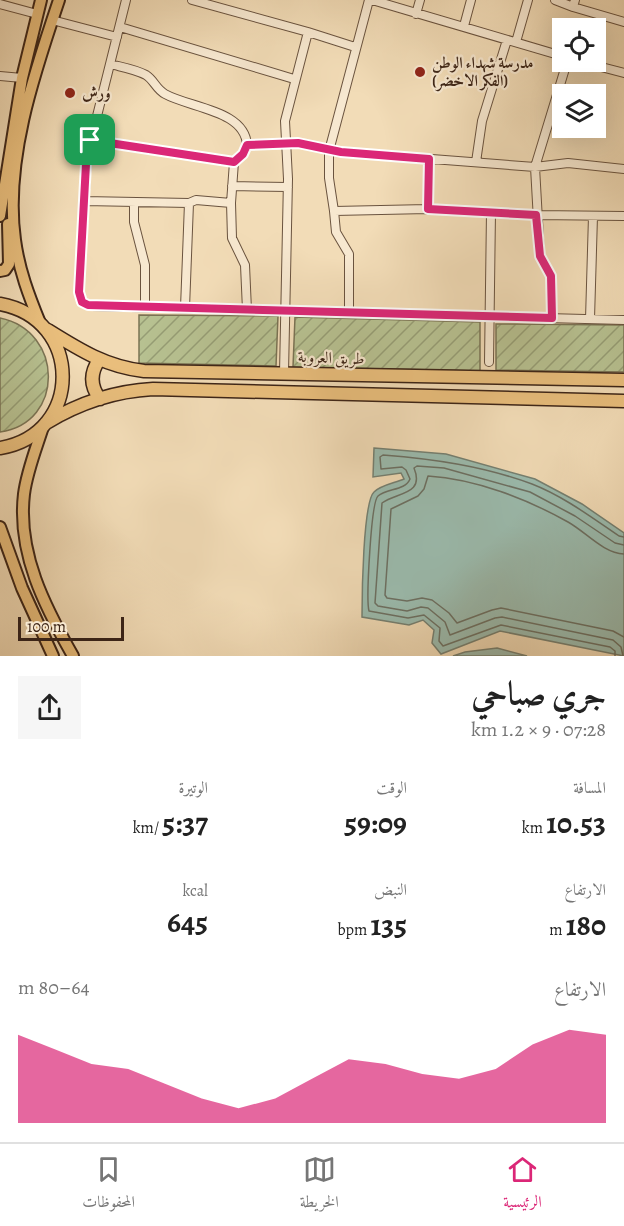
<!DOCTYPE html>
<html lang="ar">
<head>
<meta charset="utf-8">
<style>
	:root { --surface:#fff; --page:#f6f6f6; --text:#222; --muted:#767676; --line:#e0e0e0; --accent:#db2777 }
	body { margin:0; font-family:Alegreya,Amiri,serif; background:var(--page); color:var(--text); direction:rtl; height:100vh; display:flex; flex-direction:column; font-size:22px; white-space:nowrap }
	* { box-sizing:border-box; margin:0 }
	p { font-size:20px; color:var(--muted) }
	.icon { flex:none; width:33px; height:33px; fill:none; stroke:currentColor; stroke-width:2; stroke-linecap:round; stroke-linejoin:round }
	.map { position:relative; height:656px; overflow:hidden; direction:ltr }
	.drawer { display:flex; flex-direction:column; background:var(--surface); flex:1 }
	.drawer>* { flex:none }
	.fabs { position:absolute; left:552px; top:18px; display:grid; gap:12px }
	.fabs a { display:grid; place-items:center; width:54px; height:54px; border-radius:0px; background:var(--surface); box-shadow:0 6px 24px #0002; font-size:30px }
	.scale { position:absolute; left:18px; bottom:15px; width:106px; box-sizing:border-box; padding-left:6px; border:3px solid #3d2517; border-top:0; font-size:16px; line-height:21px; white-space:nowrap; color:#3d2517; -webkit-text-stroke:4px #f7e8d0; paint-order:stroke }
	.pin { position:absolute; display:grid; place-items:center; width:51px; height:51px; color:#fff; margin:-26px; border-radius:12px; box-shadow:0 3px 9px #0006 }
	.round { display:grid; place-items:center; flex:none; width:63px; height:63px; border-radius:0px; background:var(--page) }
	.overview { display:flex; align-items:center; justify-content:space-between; height:102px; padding:0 18px }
	h1 { font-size:33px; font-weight:700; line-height:45px }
	.stats { display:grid; grid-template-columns:repeat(3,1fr); gap:9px; height:102px; padding:6px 18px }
	.stats div { display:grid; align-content:center }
	.stats b { font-size:30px; font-weight:700 }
	.stats small { font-size:16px; font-weight:400 }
	.stats p { font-size:16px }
	.chart { height:168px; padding:12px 18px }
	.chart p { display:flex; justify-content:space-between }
	.chart svg { width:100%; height:108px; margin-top:6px; fill:var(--accent); opacity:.7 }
	.tabs { display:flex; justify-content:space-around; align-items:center; height:84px; border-top:2px solid var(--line); background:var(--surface); font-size:16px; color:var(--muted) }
	.tabs a { display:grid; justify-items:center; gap:3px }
	.tabs .on { color:var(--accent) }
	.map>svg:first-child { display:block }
	.garden { fill:url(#garden-furrows); stroke:#7a7354; stroke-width:1.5 }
	.water { fill:#9bbcaf; stroke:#758072; stroke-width:1.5 }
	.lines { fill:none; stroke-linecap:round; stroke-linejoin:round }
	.shore { stroke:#6c7063; stroke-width:1.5 }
	.minor-casing { stroke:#6a533f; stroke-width:10 }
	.major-casing { stroke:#3d2517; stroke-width:14 }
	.highway-casing { stroke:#3d2517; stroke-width:15 }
	.minor { stroke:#f7e8d0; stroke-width:8 }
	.major { stroke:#e9be7c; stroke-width:10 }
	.highway { stroke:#e9be7c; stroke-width:12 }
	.route-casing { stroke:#fff; stroke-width:12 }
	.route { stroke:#db2777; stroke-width:8 }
	.poi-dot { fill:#8f2418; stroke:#f7e8d0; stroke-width:2 }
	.labels { text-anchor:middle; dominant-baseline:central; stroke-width:4.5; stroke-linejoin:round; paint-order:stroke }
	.poi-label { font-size:16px; font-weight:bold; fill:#3d2517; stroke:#f7e8d0; text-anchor:start }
	.street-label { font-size:16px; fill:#3d2517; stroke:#f7e8d0 }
</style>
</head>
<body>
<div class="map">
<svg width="624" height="656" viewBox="0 0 624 656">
	<defs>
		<pattern id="garden-furrows" width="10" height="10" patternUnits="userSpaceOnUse" patternTransform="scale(1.5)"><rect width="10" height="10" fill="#b7c191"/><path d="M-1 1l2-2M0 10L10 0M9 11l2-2" fill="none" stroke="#969d75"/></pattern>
	</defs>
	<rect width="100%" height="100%" fill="#f2dcb7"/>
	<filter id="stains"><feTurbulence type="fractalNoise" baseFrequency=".00333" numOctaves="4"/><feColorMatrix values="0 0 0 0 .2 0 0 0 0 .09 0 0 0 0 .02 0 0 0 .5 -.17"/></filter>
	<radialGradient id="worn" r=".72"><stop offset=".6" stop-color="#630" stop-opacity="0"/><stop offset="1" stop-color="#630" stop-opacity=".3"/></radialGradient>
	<path class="garden" d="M 139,315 L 278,316 L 276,366 L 139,363 Z
		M 295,317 L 480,322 L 480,371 L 293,367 Z
		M 0,318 C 64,331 65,423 0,432 Z
		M 496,324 L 624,325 L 624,372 L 496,370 Z"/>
	<path class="water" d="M 374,448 L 446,454 L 535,479 L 582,504 L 624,533 L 624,656 L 500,631 L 441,654 L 432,643 L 434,630 L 423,620 L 409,625 L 362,617 C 362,597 363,502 374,492 C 381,485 395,483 404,479 L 401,473 L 373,477 Z
		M 497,648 L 527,656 L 453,656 L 465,652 Z"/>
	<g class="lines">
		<path class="shore" d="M 624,554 C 603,553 586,532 568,522 C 527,499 476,479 428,476 L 424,489 L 418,496 L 391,509 L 385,595 L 387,598 L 407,601 L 422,598 L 432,600 L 449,613 L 457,623 L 492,610 L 501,608 L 613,631 L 624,637
			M 615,656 L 615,651 L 610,647 L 501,625 L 443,646 L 439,641 L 440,628 L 424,615 L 408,618 L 369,611 C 366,600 371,502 378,496 C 387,488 405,491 410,479 L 406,470 L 402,467 L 381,469 L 380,457 L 383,455 C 434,459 483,466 532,484 C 563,496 591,517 619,536 L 624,537
			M 623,656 L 621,647 L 613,640 L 502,617 L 495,618 L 450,635 L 445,622 L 428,608 L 421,607 L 407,611 L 378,606 L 375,603 L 382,503 C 397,492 425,495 414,468 L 417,466 L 444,468 L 530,492 L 575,516 L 615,543 L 624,545"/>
		<defs>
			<path id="minor" d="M 126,0 L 87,156 L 79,292 C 80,300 84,305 92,306 L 624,320
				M 192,0 L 308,32 L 355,47
				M 369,0 L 329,151 L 329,178 L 334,211 L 428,209 L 536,215 L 624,216
				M 372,0 L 562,56
				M 555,0 L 573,7 L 575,0
				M 0,4 L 37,14
				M 573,7 L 624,22
				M 416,14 L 420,0
				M 52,20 L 117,37
				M 464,26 L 471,0
				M 120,27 L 294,79
				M 516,42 L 528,0
				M 582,62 L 624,73
				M 110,64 C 121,67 135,69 146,75 C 154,80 156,89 165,94 C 190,108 245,110 247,145
				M 0,76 L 22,78
				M 90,140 L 234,162
				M 476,162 L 482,121 L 507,40
				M 232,186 L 288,187
				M 84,201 L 189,203
				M 134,202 L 134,222 L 145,265 L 145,307
				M 428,209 L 429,159
				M 334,211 L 336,232 L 349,254 L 349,313
				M 185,308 L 189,203 L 196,200 L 231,203
				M 247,310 L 245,265 L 232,238 L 231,203 L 234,162 L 243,154 L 247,145 L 298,143 L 341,152 L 535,167 L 568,163 L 624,169
				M 552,318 L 551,276 L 540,256 L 535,167 L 567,62
				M 590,319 L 593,216
				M 489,362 L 491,212
				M 284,373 L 288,179 L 285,121 L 308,32"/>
			<path id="major" d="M 0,216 L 22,78 L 41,0
				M 0,271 L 5,270 L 9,264 L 8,224
				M 40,323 C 29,296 19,270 15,240 C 4,162 34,74 59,0
				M 43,427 C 36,449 27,471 24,494 C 17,553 45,607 73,656
				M 0,527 L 22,588 L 53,656"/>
			<path id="highway" d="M 0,304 C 83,319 84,434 0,448
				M 46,329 C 78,349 106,367 144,371 L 624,380
				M 99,360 C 90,373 90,386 100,399
				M 46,423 C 79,403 115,391 153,389 L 624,401"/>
		</defs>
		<use href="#minor" class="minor-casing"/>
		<use href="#major" class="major-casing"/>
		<use href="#highway" class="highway-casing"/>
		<use href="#minor" class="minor"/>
		<use href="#major" class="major"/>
		<use href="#highway" class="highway"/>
	</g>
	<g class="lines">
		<defs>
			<path id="route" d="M 90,140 L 234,162 L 243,154 L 247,145 L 298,143 L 341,152 L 429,159 L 428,209 L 536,215 L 540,256 L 551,276 L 552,318 L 88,305 L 82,302 L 79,292 L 86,164 Z"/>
		</defs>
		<use href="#route" class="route-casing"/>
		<use href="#route" class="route"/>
	</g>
	<g class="poi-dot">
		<circle cx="420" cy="72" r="6"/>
		<circle cx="70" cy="93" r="6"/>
	</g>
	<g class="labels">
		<g class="poi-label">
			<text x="432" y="63">مدرسة شهداء الوطن<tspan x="432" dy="18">(الفكر الاخضر)</tspan></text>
			<text x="82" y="93">ورش</text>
		</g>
		<g class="street-label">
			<text transform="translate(331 358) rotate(2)">طريق العروبة</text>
		</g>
	</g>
	<rect width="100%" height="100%" filter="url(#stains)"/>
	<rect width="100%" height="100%" fill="url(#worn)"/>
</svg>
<div class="fabs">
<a><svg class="icon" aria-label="locate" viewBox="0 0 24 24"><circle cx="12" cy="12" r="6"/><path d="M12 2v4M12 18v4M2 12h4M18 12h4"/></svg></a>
<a><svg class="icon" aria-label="layers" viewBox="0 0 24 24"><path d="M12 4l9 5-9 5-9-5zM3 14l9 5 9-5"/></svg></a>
</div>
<div class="scale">100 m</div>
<div class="pin" style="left:90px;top:140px;background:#1e9e55"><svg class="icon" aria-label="arrive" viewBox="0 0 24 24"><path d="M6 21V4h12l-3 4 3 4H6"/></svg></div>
</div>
<section class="drawer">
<div class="overview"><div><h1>جري صباحي</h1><p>07:28 · 9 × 1.2 km</p></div><a class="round"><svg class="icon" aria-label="share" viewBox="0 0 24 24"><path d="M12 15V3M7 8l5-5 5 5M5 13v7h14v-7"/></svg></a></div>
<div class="stats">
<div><p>المسافة</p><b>10.53<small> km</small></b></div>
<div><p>الوقت</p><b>59:09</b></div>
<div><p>الوتيرة</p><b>5:37<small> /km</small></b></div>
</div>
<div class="stats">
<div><p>الارتفاع</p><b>180<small> m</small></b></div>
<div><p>النبض</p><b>135<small> bpm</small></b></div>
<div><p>kcal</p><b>645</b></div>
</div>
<div class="chart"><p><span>الارتفاع</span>64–80 m</p>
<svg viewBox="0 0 160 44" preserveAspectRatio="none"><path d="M0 44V8L10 14L20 20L30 22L40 28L50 34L60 38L70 34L80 26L90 18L100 20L110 24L120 26L130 22L140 12L150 6L160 8V44z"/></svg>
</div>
</section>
<nav class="tabs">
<a class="on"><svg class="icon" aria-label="home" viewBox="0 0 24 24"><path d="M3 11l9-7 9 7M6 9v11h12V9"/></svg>الرئيسية</a>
<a><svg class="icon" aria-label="map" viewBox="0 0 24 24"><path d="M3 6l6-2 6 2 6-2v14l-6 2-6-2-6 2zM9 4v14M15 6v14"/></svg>الخريطة</a>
<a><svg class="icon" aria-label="saved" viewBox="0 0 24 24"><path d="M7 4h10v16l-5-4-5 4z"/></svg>المحفوظات</a>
</nav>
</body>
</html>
